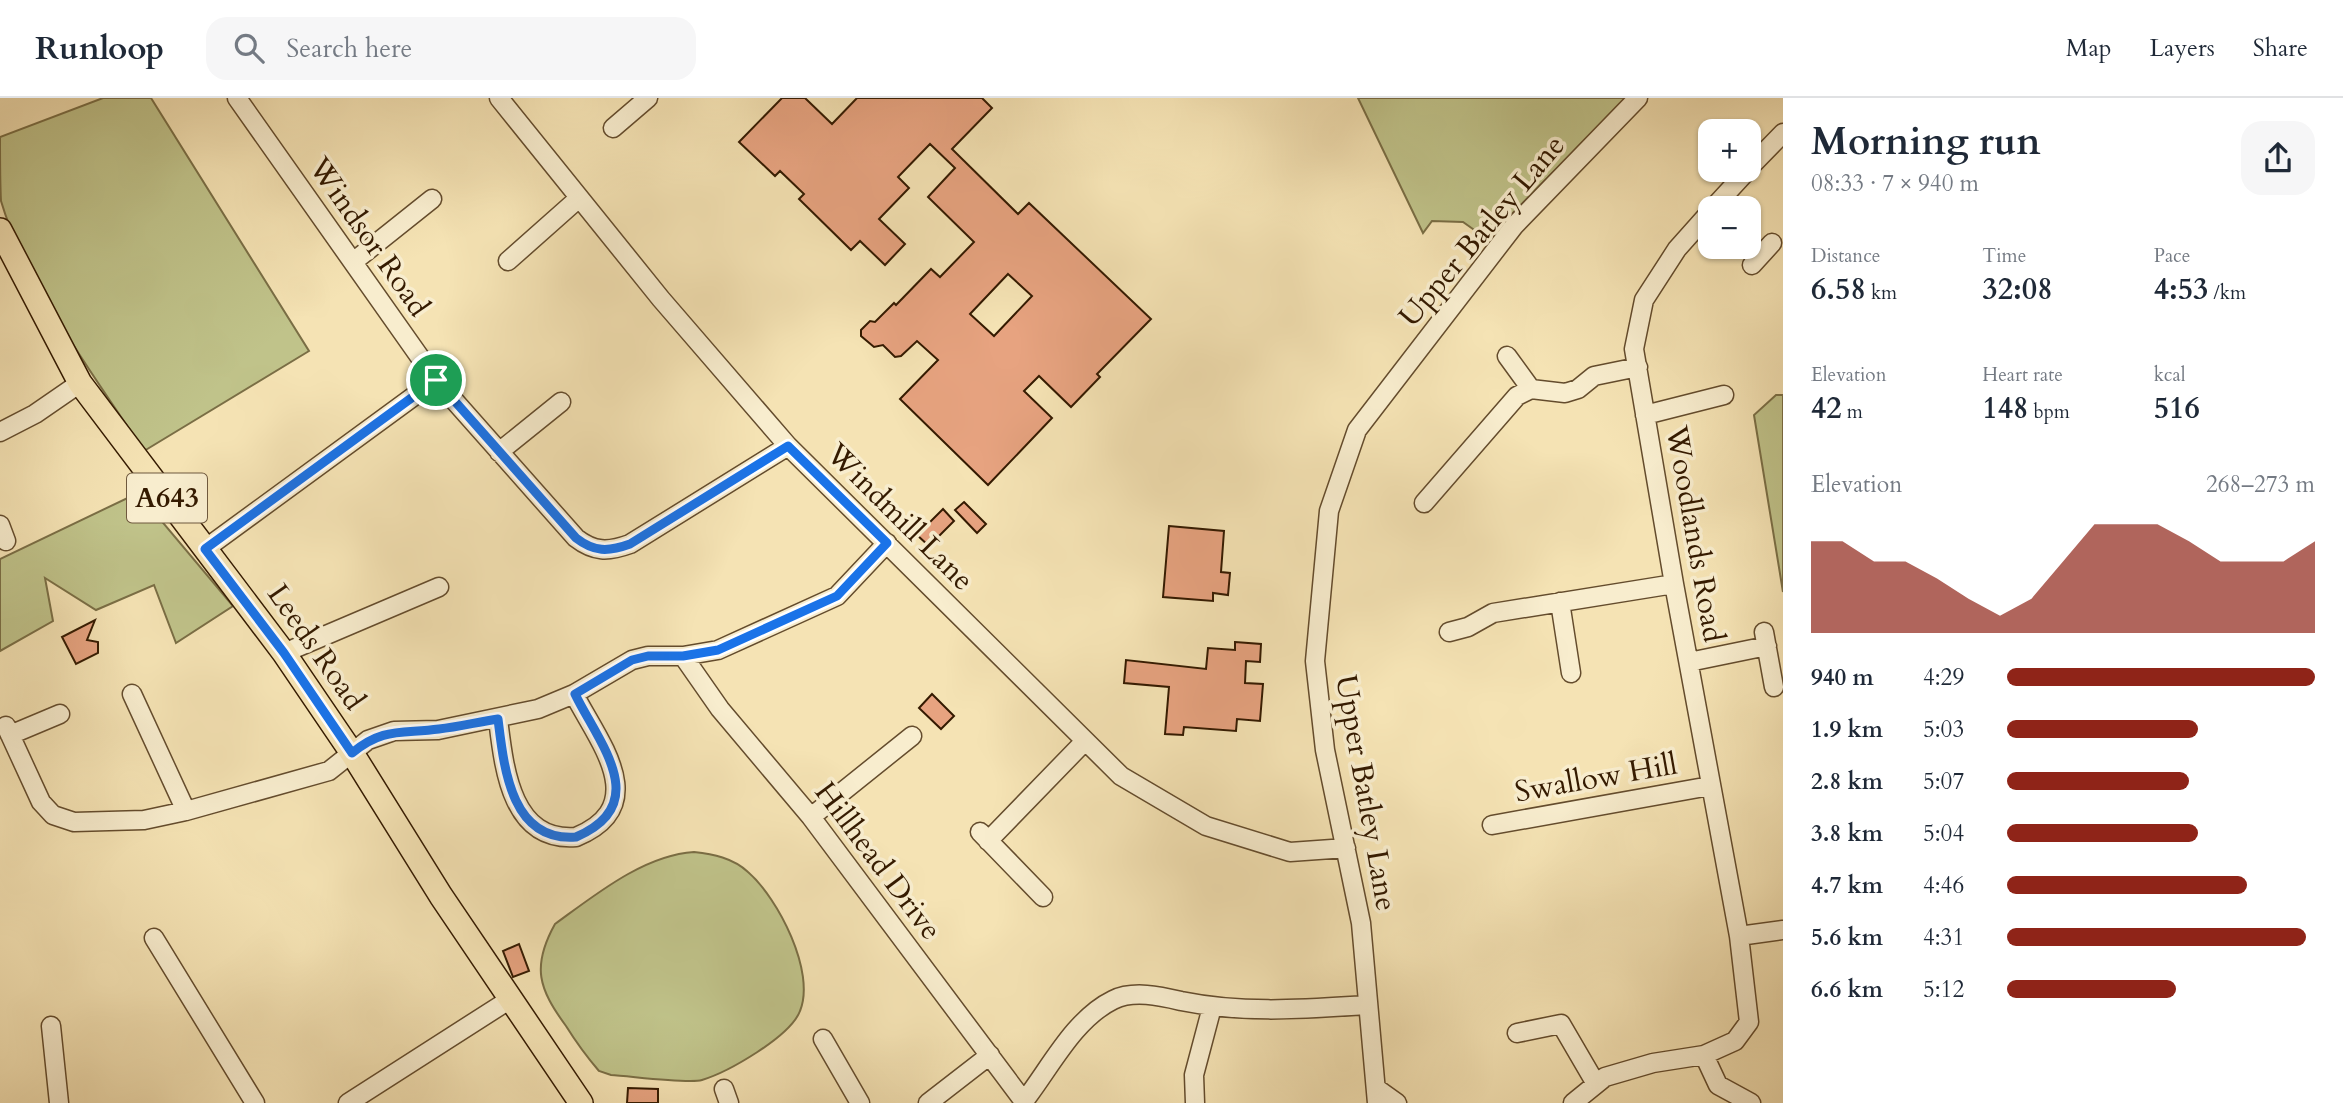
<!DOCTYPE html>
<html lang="en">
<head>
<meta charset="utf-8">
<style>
	:root { --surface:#fff; --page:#f6f6f7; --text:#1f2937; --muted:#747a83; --line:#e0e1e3; --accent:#8f2418 }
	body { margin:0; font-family:Cardo,serif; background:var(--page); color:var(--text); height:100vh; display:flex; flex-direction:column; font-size:26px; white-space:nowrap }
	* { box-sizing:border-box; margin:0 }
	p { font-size:23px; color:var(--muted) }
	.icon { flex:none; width:38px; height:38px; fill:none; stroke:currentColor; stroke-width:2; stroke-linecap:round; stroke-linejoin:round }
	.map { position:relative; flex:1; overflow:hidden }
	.drawer { display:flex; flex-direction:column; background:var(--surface); width:560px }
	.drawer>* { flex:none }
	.tools { position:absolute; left:1698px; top:21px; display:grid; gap:14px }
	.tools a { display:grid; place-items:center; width:63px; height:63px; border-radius:14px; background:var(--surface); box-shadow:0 2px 5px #0004; font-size:35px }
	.pin { position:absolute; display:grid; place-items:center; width:60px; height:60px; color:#fff; margin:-30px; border:4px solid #fff; border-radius:50%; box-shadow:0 2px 7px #0007 }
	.round { display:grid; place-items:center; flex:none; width:74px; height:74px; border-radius:21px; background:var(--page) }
	.summary { display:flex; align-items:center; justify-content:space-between; height:119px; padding:0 28px }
	h1 { font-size:38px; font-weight:600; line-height:52px }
	.figures { display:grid; grid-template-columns:repeat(3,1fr); gap:10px; height:119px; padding:7px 28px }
	.figures div { display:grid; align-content:center }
	.figures b { font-size:30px; font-weight:600 }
	.figures small { font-size:19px; font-weight:400 }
	.figures p { font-size:19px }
	.chart { height:196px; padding:14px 28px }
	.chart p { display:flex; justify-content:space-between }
	.chart svg { width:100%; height:126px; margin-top:7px; fill:var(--accent); opacity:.7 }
	ul { padding:0 28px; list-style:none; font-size:23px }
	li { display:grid; grid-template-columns:112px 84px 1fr; align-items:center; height:52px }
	li i { height:18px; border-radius:9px; background:var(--accent) }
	header { display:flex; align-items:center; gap:42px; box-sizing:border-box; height:98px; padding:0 35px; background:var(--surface); border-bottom:2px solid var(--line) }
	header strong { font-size:33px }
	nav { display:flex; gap:38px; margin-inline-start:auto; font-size:24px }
	.search { width:490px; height:63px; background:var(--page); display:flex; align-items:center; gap:18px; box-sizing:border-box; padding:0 24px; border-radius:21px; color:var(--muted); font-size:26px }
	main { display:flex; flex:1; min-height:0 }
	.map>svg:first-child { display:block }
	.green { fill:#c0c38a; stroke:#7a6e45; stroke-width:2 }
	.building { fill:#e7a380; stroke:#341a00; stroke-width:2; fill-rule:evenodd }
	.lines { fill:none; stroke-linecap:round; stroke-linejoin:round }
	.minor-casing { stroke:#644c2d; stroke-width:21 }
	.major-casing { stroke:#341a00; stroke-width:26 }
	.minor { stroke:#f8edce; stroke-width:18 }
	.major { stroke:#f5e3b4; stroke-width:23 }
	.route-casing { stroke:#fff; stroke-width:14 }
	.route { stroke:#1a73e8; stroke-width:9 }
	.labels { text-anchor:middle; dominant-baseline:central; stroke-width:7; stroke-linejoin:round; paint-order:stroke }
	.shield { fill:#f8edce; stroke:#6f593e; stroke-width:2 }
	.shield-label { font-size:28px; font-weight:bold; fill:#341a00 }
	.street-label { font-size:30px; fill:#341a00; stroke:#f8edce }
</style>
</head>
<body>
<header>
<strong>Runloop</strong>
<div class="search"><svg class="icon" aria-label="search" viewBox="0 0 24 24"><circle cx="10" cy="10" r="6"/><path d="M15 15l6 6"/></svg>Search here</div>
<nav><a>Map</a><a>Layers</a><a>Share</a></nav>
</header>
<main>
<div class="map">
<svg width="1783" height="1005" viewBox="0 0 1783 1005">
	<rect width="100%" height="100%" fill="#f5e3b4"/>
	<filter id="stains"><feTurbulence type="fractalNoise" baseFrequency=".00286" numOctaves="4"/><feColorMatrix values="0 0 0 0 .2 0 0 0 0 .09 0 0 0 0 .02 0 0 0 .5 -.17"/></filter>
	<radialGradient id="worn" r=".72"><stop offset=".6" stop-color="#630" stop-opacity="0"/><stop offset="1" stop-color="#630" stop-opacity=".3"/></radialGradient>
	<path class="green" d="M 103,0 L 151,0 L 309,253 L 144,353 C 96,281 25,185 1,103 C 0,84 0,58 0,39 Z
		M 1358,0 L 1627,0 L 1487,141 L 1463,124 L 1432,123 L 1423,135 Z
		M 1776,297 L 1783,297 L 1783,494 L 1754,317 Z
		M 138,395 L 233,508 L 176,545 L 154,487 L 96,512 L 45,480 L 53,523 L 0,553 L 0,461 Z
		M 694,754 C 713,756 733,760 748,774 C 778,800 816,874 800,913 C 790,939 728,974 702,982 C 688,986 630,978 611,977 L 599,973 C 587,959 576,944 566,928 C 539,891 531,869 555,826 C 595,797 644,757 694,754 Z"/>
	<path class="building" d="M 782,0 L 805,0 L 832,26 L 857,0 L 982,0 L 992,10 L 952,51 L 1018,116 L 1029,105 L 1151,221 L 1097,276 L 1100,279 L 1071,309 L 1039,278 L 1024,293 L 1052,320 L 988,387 L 900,301 L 938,262 L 917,243 L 901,258 L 895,259 L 883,247 L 874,249 L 861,238 L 861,232 L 870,223 L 875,224 L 894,205 L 896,207 L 931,171 L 940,179 L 974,144 L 928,99 L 955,70 L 930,46 L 898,79 L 909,90 L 879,121 L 905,146 L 885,167 L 860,143 L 851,152 L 799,101 L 804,96 L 780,73 L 775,78 L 739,44 ZM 1008,176 L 1032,198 L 994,238 L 970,216 Z
		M 964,404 L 986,426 L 977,435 L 955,412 Z
		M 943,411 L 954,423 L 929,448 L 917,437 Z
		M 1169,428 L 1224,433 L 1221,474 L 1230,475 L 1228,497 L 1213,495 L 1213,503 L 1163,499 Z
		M 95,522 L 87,542 L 98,544 L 98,555 L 76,566 L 62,539 Z
		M 1235,544 L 1261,546 L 1260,564 L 1246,563 L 1245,585 L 1263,586 L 1260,623 L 1237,621 L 1236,633 L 1184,629 L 1183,637 L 1165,636 L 1169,589 L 1124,585 L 1126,562 L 1206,571 L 1208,550 L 1235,552 Z
		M 932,596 L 954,618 L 941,631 L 919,610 Z
		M 519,846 L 529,873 L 513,879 L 503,853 Z
		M 628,990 L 658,991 L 658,1005 L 627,1005 Z"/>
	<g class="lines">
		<defs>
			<path id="minor" d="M 237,0 L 436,282 L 576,440 C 594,454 608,454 630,446 L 788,348
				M 499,0 L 661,201 L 788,348 L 1121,678 L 1206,728 L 1290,754 L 1346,750
				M 613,30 L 648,0
				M 1748,71 L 1783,35
				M 1713,110 L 1748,72
				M 508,163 L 579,100
				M 353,164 L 432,101
				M 1752,167 L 1772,145
				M 1507,258 L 1531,291
				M 1645,317 L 1724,297
				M 0,334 L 35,316 L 80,285
				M 499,354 L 561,304
				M 1424,405 L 1517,298 L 1531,291 L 1565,295 L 1578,291 L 1594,278 L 1638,269
				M 0,427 L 6,443
				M 205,451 L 436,282
				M 1560,504 L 1571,575
				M 1449,534 L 1468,529 L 1493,515 L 1674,486
				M 1764,534 L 1774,589
				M 284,555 L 439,489
				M 683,558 L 720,611 L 811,719 L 1025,1005
				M 1689,564 L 1767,548
				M 132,596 L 186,713
				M 498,621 C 504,670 511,744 576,739 C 653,707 598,643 574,596
				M 6,628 L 41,704 L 53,717 L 74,724 L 144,722 L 186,713 L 329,673 L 368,642 L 394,633 L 438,632 L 538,611 L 574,596 L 632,562 L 648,558 L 683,558 L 718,552 L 837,498 L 887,445
				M 10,637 L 60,616
				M 811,719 L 912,638
				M 1492,727 L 1710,688
				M 980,734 L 1043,799
				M 988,743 L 1085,643
				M 1739,838 L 1783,832
				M 154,840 L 255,1005
				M 51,928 L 59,1005
				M 1517,935 L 1561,926 L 1596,986
				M 823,941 L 860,1005
				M 1704,957 L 1718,987 L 1751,1005
				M 1376,990 L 1397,1005
				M 724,991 L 729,1005
				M 1025,1002 C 1050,970 1074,921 1113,902 C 1133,892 1160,898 1181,903 C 1245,916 1304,911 1368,907
				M 348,1005 L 512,900
				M 928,1005 L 990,957
				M 1195,1005 L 1194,977 L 1212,909
				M 1377,1005 L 1361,825 L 1325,652 L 1315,563 L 1329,413 L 1357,332 L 1514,128 L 1638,0
				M 1573,1005 L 1605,979 L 1653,965 L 1704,957 L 1735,943 L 1749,924 L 1739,838 L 1674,486 L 1634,251 L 1644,202 L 1677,151 L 1710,114"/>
			<path id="major" d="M 0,132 L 80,285 L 284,555 L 352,655 L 441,798 L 581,1005"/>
		</defs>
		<use href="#minor" class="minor-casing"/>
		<use href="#major" class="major-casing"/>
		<use href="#minor" class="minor"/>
		<use href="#major" class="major"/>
	</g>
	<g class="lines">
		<defs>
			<path id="route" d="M 436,282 L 576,440 C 594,454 608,454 630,446 L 788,348 L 887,445 L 837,498 L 718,552 L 683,558 L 648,558 L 632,562 L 575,596 C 598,644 654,706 576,739 C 511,744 504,670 498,621 C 478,624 458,629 439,631 C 402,636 383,629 352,655 L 284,555 L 205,451 Z"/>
		</defs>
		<use href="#route" class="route-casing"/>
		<use href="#route" class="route"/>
	</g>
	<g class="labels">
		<rect class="shield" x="127" y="375.5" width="80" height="49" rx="5"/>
		<g class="shield-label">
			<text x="167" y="400">A643</text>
		</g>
		<g class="street-label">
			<text transform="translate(1482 133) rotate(-50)">Upper Batley Lane</text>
			<text transform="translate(369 139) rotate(55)">Windsor Road</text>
			<text transform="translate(900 419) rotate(45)">Windmill Lane</text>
			<text transform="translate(1695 436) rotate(80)">Woodlands Road</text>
			<text transform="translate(316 549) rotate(55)">Leeds Road</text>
			<text transform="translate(1596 680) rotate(-10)">Swallow Hill</text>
			<text transform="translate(1366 695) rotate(80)">Upper Batley Lane</text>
			<text transform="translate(878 763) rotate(53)">Hillhead Drive</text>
		</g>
	</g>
	<rect width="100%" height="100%" filter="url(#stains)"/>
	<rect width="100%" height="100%" fill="url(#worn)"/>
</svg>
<div class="tools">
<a>+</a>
<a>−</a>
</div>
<div class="pin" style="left:436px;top:282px;background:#1e9e55"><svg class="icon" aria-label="arrive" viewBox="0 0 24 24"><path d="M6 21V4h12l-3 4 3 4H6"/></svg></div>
</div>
<section class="drawer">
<div class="summary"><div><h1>Morning run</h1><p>08:33 · 7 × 940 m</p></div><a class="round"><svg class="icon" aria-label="share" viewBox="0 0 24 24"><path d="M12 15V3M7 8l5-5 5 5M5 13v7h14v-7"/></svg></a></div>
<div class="figures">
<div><p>Distance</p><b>6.58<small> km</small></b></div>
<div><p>Time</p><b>32:08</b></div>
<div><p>Pace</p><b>4:53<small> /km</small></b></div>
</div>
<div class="figures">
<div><p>Elevation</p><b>42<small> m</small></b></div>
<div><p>Heart rate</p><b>148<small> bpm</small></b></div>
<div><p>kcal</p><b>516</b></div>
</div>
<div class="chart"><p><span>Elevation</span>268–273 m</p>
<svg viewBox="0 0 160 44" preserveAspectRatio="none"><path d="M0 44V12L10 12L20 19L30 19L40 25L50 32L60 38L70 32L80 19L90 6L100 6L110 6L120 12L130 19L140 19L150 19L160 12V44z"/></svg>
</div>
<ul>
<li><b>940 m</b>4:29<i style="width:100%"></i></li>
<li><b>1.9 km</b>5:03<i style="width:62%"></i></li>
<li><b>2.8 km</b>5:07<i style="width:59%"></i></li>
<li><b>3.8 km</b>5:04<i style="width:62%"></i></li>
<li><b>4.7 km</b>4:46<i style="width:78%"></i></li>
<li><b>5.6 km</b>4:31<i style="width:97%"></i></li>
<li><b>6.6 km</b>5:12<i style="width:55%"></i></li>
</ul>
</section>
</main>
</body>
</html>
